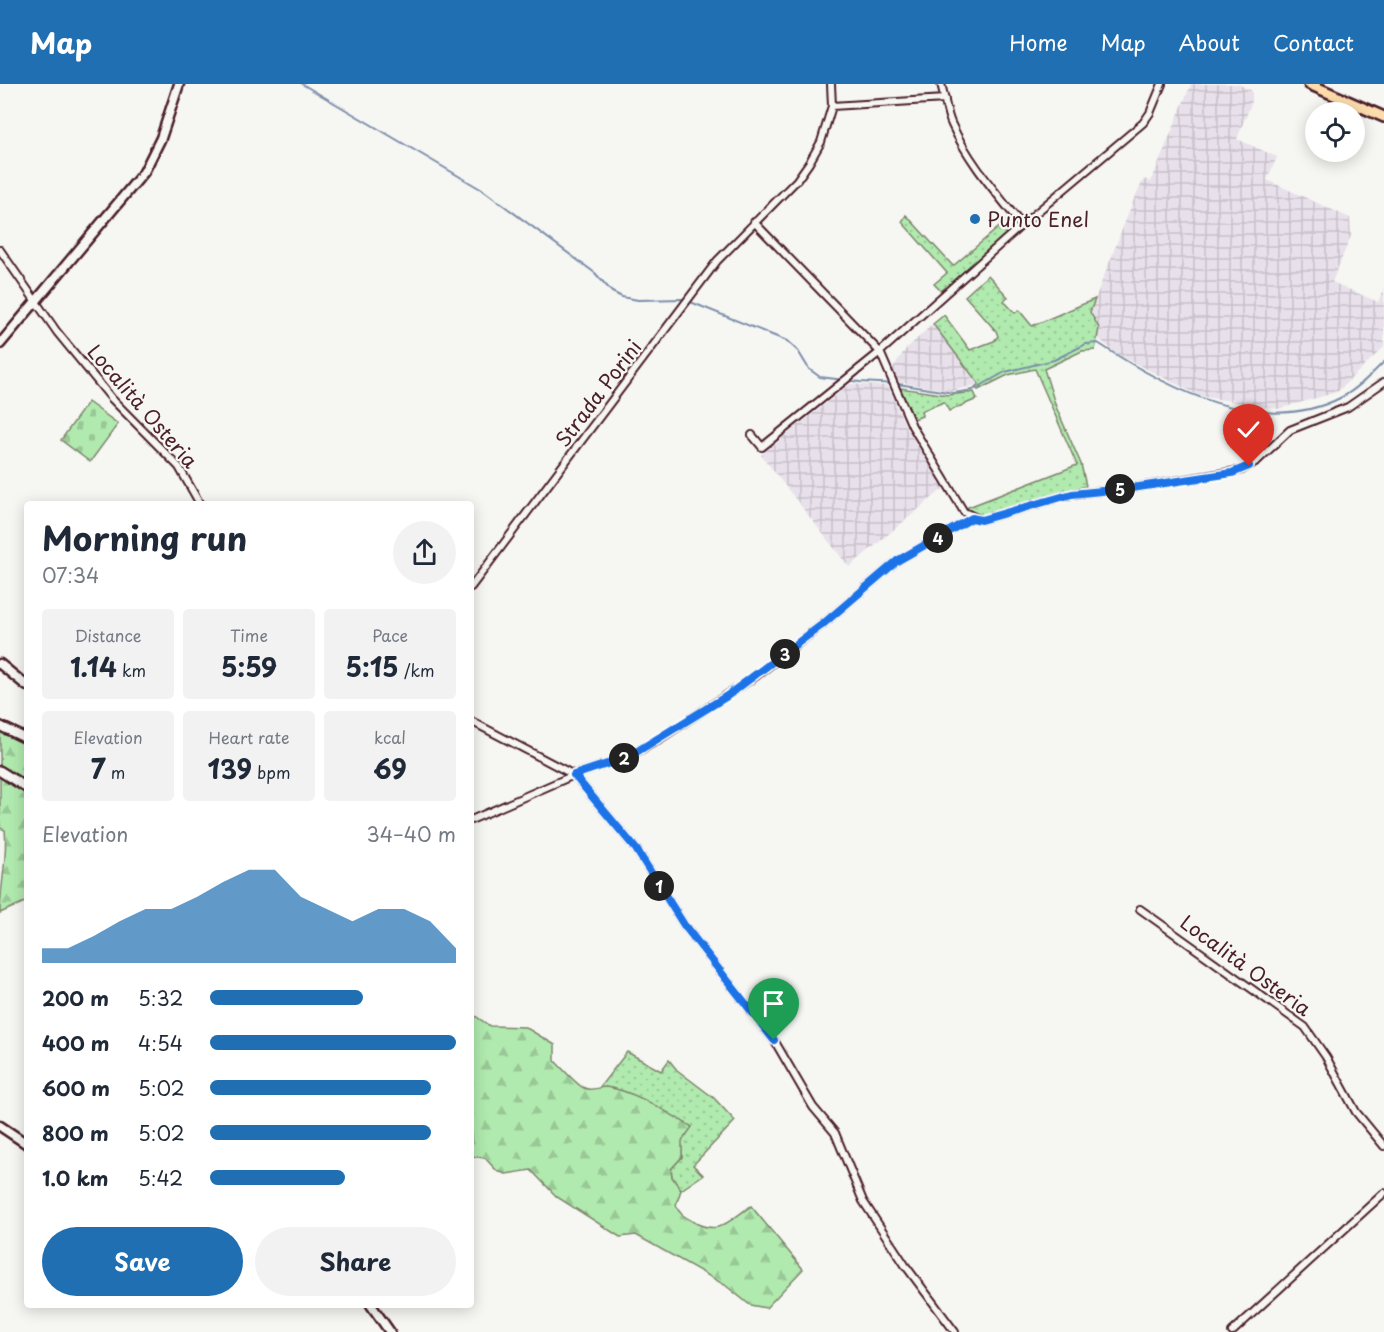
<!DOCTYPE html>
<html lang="en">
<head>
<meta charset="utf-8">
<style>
	:root { --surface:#fff; --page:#f2f2f3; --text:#1f2937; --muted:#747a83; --accent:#1f6fb2 }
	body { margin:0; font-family:"Playpen Sans",sans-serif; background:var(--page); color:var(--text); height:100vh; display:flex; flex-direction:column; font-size:22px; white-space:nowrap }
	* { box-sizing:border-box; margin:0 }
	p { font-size:20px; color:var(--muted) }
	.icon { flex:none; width:33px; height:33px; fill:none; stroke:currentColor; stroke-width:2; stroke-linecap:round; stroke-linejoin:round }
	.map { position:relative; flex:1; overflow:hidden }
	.drawer { position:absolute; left:24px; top:417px; width:450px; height:807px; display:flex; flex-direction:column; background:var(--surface); border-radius:6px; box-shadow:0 3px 15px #0003 }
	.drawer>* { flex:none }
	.buttons { position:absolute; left:1305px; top:18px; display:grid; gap:12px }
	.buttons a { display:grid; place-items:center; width:60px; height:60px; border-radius:50%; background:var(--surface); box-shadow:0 3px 15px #0003; font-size:30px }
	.pin { position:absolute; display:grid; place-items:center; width:51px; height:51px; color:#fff; margin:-62px -26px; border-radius:50% 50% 50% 0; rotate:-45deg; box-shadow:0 0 6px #0007 }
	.pin .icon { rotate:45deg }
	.km { position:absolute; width:30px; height:30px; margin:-15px; border-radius:50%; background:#222; color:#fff; font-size:16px; line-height:30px; text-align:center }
	.round { display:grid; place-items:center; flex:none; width:63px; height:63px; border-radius:32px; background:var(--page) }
	.head { display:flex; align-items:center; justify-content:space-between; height:102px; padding:0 18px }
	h1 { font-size:33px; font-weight:700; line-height:45px }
	.stats { display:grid; grid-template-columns:repeat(3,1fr); gap:9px; height:102px; padding:6px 18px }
	.stats div { display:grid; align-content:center; border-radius:6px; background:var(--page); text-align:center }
	.stats b { font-size:26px; font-weight:700 }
	.stats small { font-size:16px; font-weight:400 }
	.stats p { font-size:16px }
	.chart { height:168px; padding:12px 18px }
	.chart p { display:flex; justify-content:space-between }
	.chart svg { width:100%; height:108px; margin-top:6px; fill:var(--accent); opacity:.7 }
	.action { display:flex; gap:12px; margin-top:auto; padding:12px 18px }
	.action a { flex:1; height:69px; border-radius:36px; background:var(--accent); color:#fff; font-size:24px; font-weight:700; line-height:69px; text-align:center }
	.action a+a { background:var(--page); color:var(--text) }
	ul { padding:0 18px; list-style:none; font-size:20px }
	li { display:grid; grid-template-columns:96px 72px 1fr; align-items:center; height:45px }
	li i { height:15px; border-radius:8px; background:var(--accent) }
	header { display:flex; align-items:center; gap:36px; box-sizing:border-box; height:84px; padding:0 30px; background:var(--accent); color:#fff }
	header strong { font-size:28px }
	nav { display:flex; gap:33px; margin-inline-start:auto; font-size:21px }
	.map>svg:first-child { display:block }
	.industrial { fill:url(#industrial-grid) }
	.grass { fill:url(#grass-dots); stroke:#7d846c; stroke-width:1.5 }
	.forest { fill:url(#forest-firs); stroke:#7d846c; stroke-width:1.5 }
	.cemetery { fill:url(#cemetery-stones); stroke:#7d846c; stroke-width:1.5 }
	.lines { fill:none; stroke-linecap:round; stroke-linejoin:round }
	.stream { stroke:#7c8eaa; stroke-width:2 }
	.street-casing { stroke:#4a1f2b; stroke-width:10 }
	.secondary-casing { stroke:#4a1f2b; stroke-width:13 }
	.primary-casing { stroke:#4a1f2b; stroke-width:14 }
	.street { stroke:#f6f6f2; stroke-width:6 }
	.secondary { stroke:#f6f6f2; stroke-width:8 }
	.primary { stroke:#fddcac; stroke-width:9 }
	.route-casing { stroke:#fff; stroke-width:12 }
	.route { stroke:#1a73e8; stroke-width:8 }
	.poi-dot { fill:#1f6fb2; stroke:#f6f6f2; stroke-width:2 }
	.labels { text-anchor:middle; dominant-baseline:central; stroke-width:4.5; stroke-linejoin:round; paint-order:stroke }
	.poi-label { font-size:20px; fill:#4a1f2b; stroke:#f6f6f2; text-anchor:start }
	.street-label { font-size:20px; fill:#4a1f2b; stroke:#f6f6f2 }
</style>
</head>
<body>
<header>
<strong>Map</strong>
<nav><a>Home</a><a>Map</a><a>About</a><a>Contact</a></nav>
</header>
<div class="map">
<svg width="1384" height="1248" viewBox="0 0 1384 1248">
	<defs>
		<pattern id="industrial-grid" width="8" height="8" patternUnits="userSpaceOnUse" patternTransform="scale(1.5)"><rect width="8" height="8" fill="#e8e0ea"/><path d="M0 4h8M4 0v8" fill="none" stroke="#c8c0c9"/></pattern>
		<pattern id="grass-dots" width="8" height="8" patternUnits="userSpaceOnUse" patternTransform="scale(1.5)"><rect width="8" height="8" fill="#b0eaae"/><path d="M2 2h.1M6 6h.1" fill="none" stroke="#99c896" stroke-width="1.8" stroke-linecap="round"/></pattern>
		<pattern id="forest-firs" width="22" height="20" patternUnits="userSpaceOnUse" patternTransform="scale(1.5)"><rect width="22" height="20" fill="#b0eaae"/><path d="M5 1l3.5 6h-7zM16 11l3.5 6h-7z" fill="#99c896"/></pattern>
		<pattern id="cemetery-stones" width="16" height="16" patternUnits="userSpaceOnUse" patternTransform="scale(1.5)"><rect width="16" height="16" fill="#b0eaae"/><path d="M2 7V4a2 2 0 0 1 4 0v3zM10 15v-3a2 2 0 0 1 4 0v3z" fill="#99c896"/></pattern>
	</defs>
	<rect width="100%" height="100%" fill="#f6f6f2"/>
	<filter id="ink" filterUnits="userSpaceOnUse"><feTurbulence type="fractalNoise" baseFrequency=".0167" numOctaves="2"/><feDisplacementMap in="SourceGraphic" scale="12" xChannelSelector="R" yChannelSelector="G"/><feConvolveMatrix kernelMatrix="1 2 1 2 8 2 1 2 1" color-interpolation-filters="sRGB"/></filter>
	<g filter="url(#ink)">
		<path class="industrial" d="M 1191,0 L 1238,0 L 1252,7 L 1252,17 L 1237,55 L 1277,73 L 1267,96 L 1350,134 L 1351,152 L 1332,198 L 1378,218 L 1384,204 L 1384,263 L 1337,308 L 1278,325 L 1200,312 L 1117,270 L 1098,254 L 1099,243 L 1090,228 L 1134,115 L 1144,95 L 1151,98 Z
			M 933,240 L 979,300 L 952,307 L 898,298 L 892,285 L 905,266 Z
			M 850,300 L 888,302 L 906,343 L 944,404 L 849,483 L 761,371 Z"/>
		<path class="grass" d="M 906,131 L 953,182 L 1010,134 L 1016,142 L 942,208 L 934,200 L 947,189 L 902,138 Z
			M 988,191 L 1008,213 L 1004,217 L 1015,229 L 1019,226 L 1032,242 L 1095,215 L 1090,228 L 1099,244 L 1095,266 L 1082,267 L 1044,285 L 1056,323 L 1081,380 L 1086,402 L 980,432 L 966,424 L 1077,381 L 1035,285 L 1008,291 L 978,306 L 975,303 L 979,300 L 933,240 L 944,231 L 970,266 L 994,257 L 998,252 L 996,247 L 965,212 Z
			M 900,304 L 948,311 L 974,308 L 977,315 L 949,327 L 944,318 L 921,327 L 922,332 L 914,335 Z
			M 627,968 L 661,987 L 669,976 L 677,986 L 714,1014 L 735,1037 L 693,1081 L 703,1091 L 681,1106 L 672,1093 L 671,1085 L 682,1073 L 681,1057 L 691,1043 C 669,1030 625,1001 599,1004 Z"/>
		<path class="forest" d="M 0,646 L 27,659 L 27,700 L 0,682 Z
			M 0,692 L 27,710 L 27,817 L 0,829 C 0,802 8,774 5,746 L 0,744 Z
			M 471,929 L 490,942 L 525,943 L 555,961 L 555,977 C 563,985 573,997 582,1003 C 590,1008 598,1003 606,1003 C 635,1007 667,1028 692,1043 L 682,1057 L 682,1073 L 671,1085 L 672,1093 L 681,1106 L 676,1121 C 679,1130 685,1133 692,1137 C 719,1153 728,1137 751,1122 L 803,1185 L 766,1224 L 750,1221 L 725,1201 L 636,1151 L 620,1153 L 557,1113 L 531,1086 L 506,1090 L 497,1087 L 485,1074 L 471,1072 Z"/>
		<path class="cemetery" d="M 88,318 L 118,340 L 90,378 L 61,356 Z"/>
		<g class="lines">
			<path class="stream" d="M 302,0 L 484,107 L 595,189 L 612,208 L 622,213 L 638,216 L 683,215 L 787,257 L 798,267 L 809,285 L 820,293 L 860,298 L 898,300 L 954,309 L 973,306 L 1005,288 L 1054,276 L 1086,260 L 1098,259 C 1166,304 1262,355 1342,313 C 1358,305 1371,290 1384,278"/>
			<defs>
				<path id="street" d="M 941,0 C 945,13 946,29 952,41 C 968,76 993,105 1017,135 L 1024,139 L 1143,39 L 1150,29 L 1162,0
					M 832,22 L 945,15
					M 754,138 L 880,268 L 912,342 L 964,428 L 981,436 L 1072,410 L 1132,404 L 1242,386 L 1257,377 L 1290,346 L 1348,323 L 1384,298
					M 0,166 L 57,248 L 112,315 L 179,383 L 200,420
					M 752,351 L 762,363 L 880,268 L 1024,139
					M 471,503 L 717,177 L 797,96 L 809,79 L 821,58 L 832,22 L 831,0
					M 471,637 L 574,691 L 636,765 L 684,841 L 774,956 L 813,1023 L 835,1049 L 863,1117 L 905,1181 L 955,1248
					M 471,736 L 574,691 L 628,673 L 655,658 L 756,592 L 823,540 L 897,477 L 972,434
					M 1140,825 L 1305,943 L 1326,973 L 1356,1028 L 1384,1062
					M 1232,1248 L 1384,1109"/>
				<path id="secondary" d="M 0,260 L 144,88 L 161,54 L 179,0
					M 0,580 L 27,602
					M 0,642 L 27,655
					M 0,687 L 27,704
					M 0,1042 L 27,1060
					M 371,1221 L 390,1248"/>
				<path id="primary" d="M 1309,0 L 1384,33"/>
			</defs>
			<use href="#street" class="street-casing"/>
			<use href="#secondary" class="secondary-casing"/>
			<use href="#primary" class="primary-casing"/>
			<use href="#street" class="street"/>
			<use href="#secondary" class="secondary"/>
			<use href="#primary" class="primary"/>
		</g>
	</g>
	<g class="lines" filter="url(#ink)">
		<defs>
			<path id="route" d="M 774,956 L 684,841 L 636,765 L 574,691 L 628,673 L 727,612 L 823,540 L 897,477 L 972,434 L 981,436 L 1072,410 L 1132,404 L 1232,389 L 1249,382"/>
		</defs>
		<use href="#route" class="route-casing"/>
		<use href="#route" class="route"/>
	</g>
	<circle class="poi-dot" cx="975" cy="135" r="6"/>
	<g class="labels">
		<g class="poi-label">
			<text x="987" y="135">Punto Enel</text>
		</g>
		<g class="street-label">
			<text transform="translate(598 309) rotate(-53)">Strada Porini</text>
			<text transform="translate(143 322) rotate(49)">Località Osteria</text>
			<text transform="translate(1246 881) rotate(36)">Località Osteria</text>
		</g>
	</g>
</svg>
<div class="buttons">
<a><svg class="icon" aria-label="locate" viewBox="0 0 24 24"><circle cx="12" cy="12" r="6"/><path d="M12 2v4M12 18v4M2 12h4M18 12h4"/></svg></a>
</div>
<div class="pin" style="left:774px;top:956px;background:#1e9e55"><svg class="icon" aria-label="arrive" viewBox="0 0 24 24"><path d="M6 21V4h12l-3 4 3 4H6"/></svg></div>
<div class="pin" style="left:1249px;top:382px;background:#d93025"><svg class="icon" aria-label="check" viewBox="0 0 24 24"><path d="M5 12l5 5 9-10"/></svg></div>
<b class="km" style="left:659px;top:802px">1</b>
<b class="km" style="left:624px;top:674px">2</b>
<b class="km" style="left:785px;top:570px">3</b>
<b class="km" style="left:938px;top:454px">4</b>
<b class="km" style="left:1120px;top:405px">5</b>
<section class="drawer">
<div class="head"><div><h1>Morning run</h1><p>07:34</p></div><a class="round"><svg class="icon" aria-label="share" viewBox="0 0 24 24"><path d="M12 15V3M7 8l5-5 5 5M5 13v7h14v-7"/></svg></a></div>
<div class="stats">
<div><p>Distance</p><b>1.14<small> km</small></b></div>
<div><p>Time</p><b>5:59</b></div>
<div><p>Pace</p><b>5:15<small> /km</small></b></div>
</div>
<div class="stats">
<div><p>Elevation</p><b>7<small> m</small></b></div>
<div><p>Heart rate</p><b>139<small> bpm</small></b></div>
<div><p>kcal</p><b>69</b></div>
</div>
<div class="chart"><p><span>Elevation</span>34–40 m</p>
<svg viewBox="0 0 160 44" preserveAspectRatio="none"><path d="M0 44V38L10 38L20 33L30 27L40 22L50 22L60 17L70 11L80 6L90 6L100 17L110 22L120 27L130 22L140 22L150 27L160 38V44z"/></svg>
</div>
<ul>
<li><b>200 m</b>5:32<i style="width:62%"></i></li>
<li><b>400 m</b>4:54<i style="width:100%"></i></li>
<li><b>600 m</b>5:02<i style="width:90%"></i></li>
<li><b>800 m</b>5:02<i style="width:90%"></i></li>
<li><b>1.0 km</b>5:42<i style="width:55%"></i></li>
</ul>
<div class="action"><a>Save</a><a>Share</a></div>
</section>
</div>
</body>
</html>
